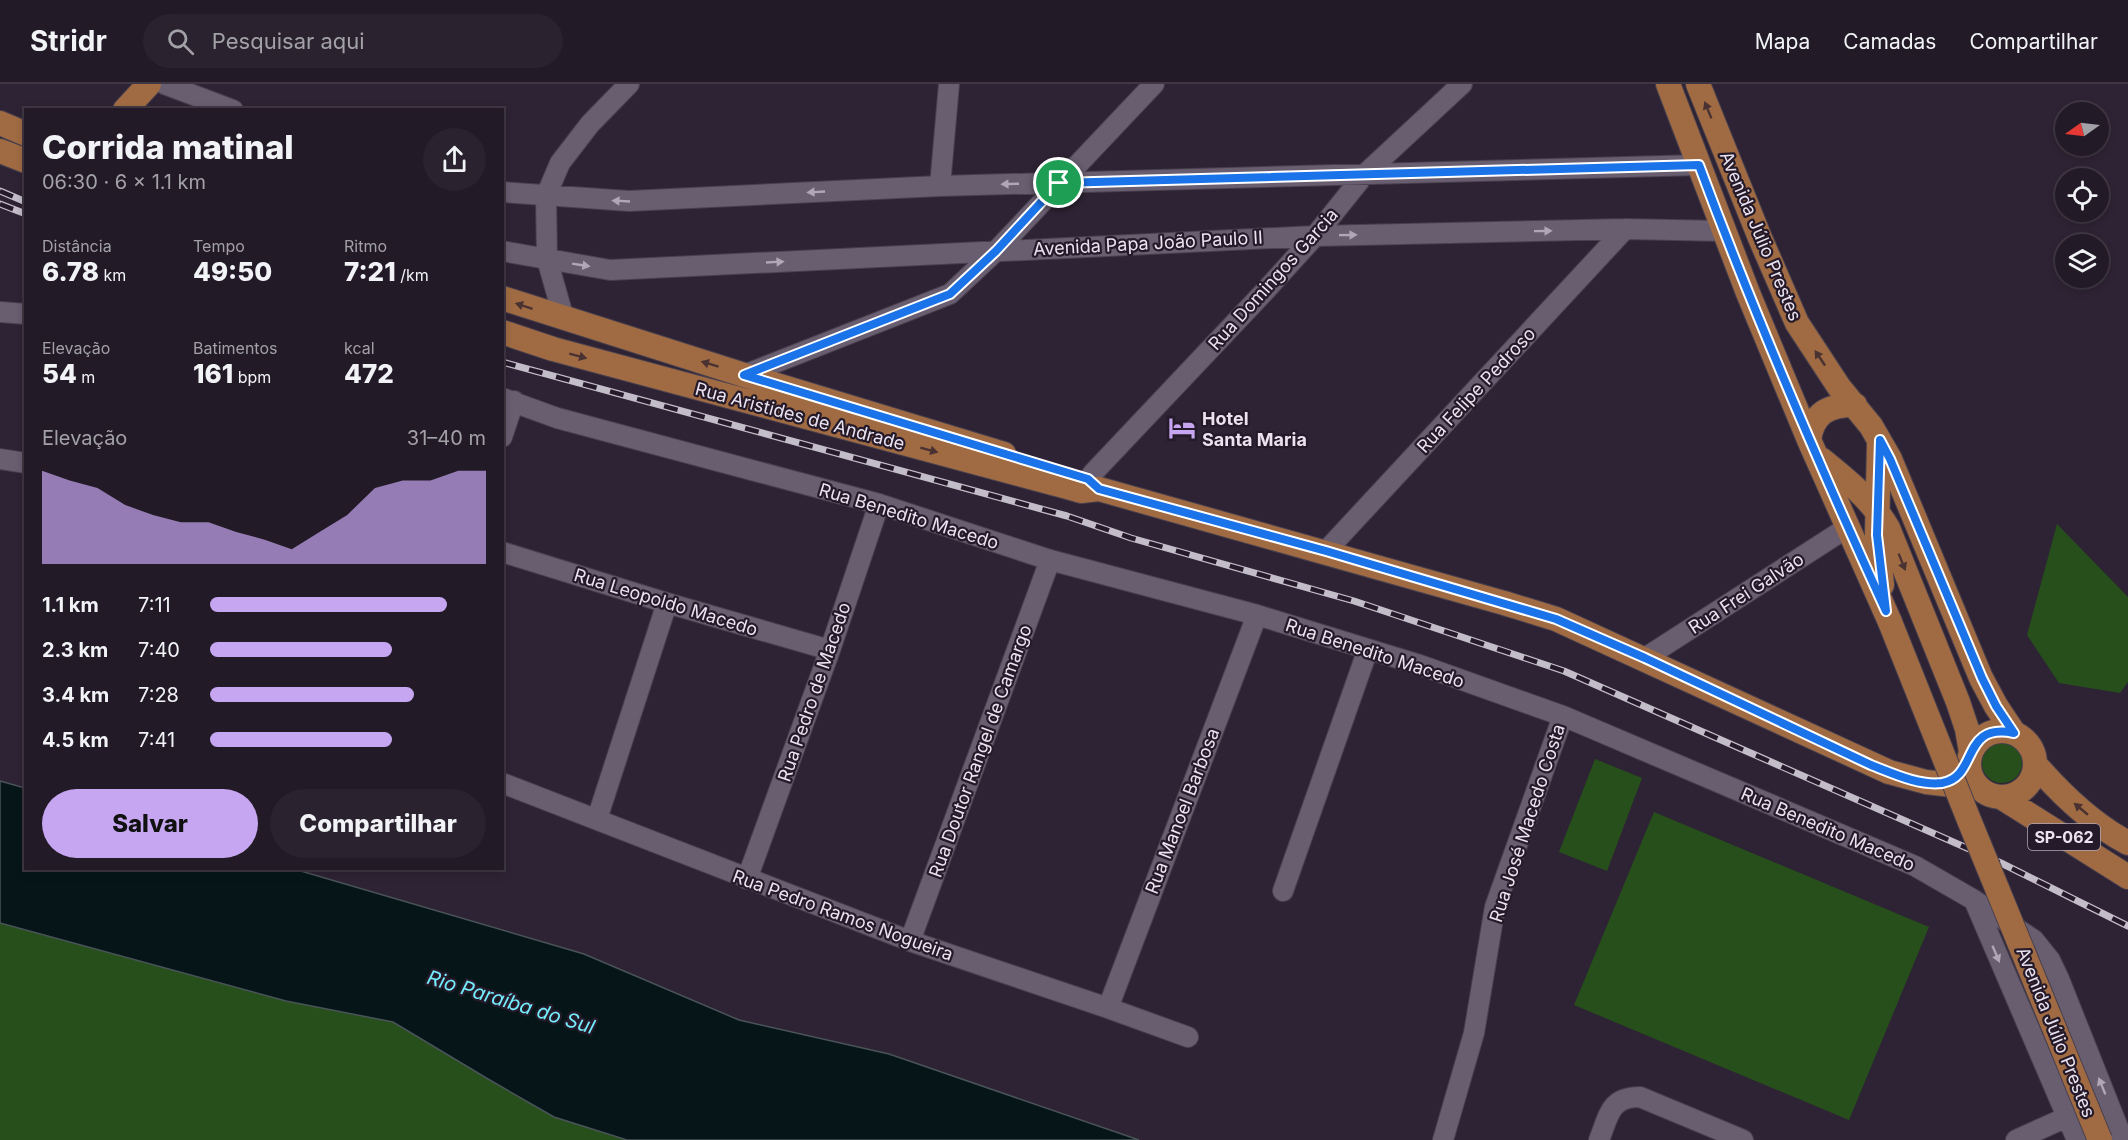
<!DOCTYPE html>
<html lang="pt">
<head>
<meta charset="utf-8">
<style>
	:root { --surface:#221a27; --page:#2a232f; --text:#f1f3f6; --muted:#a2a1a7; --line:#3f3844; --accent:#c6a6f0 }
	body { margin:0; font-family:Inter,sans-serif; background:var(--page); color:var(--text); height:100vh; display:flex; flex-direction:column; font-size:22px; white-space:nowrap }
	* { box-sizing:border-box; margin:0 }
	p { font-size:20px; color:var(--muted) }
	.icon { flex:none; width:33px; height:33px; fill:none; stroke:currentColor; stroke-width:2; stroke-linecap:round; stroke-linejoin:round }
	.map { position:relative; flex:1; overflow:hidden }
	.panel { position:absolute; left:24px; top:24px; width:480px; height:762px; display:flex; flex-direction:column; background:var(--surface); border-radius:0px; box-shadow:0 3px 9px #0003,0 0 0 2px var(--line) }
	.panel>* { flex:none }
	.needle { width:39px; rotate:256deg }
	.fabs { position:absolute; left:2055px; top:18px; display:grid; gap:12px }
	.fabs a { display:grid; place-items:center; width:54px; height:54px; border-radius:50%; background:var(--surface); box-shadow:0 3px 9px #0003,0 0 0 2px var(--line); font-size:30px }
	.pin { position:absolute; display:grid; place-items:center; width:51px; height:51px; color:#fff; margin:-26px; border:3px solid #fff; border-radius:50%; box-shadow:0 2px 6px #0007 }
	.round { display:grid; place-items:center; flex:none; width:63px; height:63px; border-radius:32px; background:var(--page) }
	.head { display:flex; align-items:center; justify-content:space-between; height:102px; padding:0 18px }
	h1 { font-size:33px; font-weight:800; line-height:45px }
	.figures { display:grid; grid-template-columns:repeat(3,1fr); gap:9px; height:102px; padding:6px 18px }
	.figures div { display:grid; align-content:center }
	.figures b { font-size:26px; font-weight:800 }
	.figures small { font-size:16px; font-weight:400 }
	.figures p { font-size:16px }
	.chart { height:168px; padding:12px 18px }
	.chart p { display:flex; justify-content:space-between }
	.chart svg { width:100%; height:108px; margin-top:6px; fill:var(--accent); opacity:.7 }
	.action { display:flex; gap:12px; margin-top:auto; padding:12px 18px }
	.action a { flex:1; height:69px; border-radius:36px; background:var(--accent); color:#111; font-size:24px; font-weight:800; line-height:69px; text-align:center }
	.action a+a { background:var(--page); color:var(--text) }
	ul { padding:0 18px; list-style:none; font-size:20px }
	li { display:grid; grid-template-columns:96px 72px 1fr; align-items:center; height:45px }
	li i { height:15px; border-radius:8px; background:var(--accent) }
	header { display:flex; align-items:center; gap:36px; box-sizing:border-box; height:84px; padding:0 30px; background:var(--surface); border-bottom:2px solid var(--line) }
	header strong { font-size:28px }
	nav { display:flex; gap:33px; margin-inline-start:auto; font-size:21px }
	.search { width:420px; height:54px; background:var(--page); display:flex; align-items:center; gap:15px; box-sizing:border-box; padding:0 21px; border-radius:33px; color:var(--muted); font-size:22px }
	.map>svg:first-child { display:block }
	.green { fill:#264f1b }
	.water { fill:#061618; stroke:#4a5458; stroke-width:1.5 }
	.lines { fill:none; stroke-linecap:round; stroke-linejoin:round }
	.minor-casing { stroke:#49404e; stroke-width:22 }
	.major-casing { stroke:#49404e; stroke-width:26 }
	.minor { stroke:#695d70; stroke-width:20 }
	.major { stroke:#a06b42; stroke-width:24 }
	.rail-casing { stroke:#c3bcc9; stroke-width:7 }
	.rail { stroke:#241a2a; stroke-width:4.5; stroke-dasharray:14; stroke-linecap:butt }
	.major-bridge-casing { stroke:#49404e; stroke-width:26; stroke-linecap:butt }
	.major-bridge { stroke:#a06b42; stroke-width:24 }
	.oneway { fill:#493231 }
	.oneway2 { fill:#b0a7b6 }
	.route-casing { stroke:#fff; stroke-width:12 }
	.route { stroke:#1a73e8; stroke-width:8 }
	.labels { text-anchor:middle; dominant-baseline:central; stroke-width:4.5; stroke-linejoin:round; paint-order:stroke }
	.shield { fill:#241a2a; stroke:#afa7b4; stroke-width:1.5 }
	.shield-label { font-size:16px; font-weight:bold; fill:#eae3ef }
	.street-label { font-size:18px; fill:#eae3ef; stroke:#241a2a }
	.poi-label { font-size:18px; font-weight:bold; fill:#eae3ef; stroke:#241a2a; text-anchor:start }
	.water-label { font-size:20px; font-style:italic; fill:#74ecfc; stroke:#241a2a }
</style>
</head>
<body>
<header>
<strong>Stridr</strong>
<div class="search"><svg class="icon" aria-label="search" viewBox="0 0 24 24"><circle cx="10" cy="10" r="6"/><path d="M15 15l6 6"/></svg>Pesquisar aqui</div>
<nav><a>Mapa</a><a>Camadas</a><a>Compartilhar</a></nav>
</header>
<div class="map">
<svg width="2128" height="1056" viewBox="0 0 2128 1056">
	<rect width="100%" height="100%" fill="#2e2334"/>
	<path class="green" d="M 2057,440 L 2128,513 L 2128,598 L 2120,609 L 2059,599 L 2027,551 Z
		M1982 679a20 20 0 1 1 40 0a20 20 0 1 1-40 0Z
		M 1595,675 L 1642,694 L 1607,787 L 1559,768 Z
		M 1654,728 L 1929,843 L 1849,1036 L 1574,921 Z
		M 0,839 L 286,917 L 393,938 L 488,995 L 554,1033 L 626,1056 L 0,1056 Z"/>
	<path class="water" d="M 0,697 L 25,704 L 26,784 L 294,785 L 584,870 L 739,936 L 889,970 L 1139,1056 L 627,1056 L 554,1033 L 488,995 L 393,938 L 286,917 L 0,839 Z"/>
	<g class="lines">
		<defs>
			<path id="minor" d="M 164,0 L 233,26
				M 940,102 L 949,0
				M 502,108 L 629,117 L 940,102 L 1699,81
				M 502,167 L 610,186 L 1315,152 L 1625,145 L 1723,147
				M 0,228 L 26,230
				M 564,235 L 547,175 L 546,112 L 560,79 L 590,40 L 629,0
				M 744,291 L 950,210 L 996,167 L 1154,0
				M 502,314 L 557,334 L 879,420 L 1050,476 L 1257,531 L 1420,581 L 1563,632 L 1915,782 L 1974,816 L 2034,856 L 2050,876 L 2059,895 L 2123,1056
				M 502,353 L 514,317
				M 0,375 L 26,379
				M 1081,407 L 1093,389 L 1265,207 L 1315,152 L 1364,91 L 1462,0
				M 1326,467 L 1625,145
				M 502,468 L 667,519 L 830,566
				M 1645,574 L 1848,443
				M 502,699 L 910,857 L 1108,924 L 1188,953
				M 597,735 L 667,519
				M 747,795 L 830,566 L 879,420
				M 1283,807 L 1368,565
				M 1974,816 L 2077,1056
				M 910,857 L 1050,476
				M 1108,924 L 1257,531
				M 1443,1056 L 1474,949 L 1495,823 L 1563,632
				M 1599,1056 C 1609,1032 1609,1013 1640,1013 L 1743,1056
				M 2016,1056 L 2067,1033"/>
			<path id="major" d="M 1668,0 L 1748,209 L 1809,356 L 1890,538
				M 1698,0 L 1760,154 L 1797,239 L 1839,303 L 1871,342 L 1890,375 L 1981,594 L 1996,622 L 2014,649
				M 125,26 L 149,0
				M 0,39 L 26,50
				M 0,67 L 26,77
				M 502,214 L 744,291 L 1004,370
				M 502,248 L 553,265 L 1067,403 L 1081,407 L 1099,405 L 1504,519 L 1556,535 L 1889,688 L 1926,698 L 1979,704
				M 1809,356 C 1813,329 1828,321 1855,321
				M 1879,359 L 1877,451 L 1882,501
				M 1821,375 C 1847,396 1871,415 1888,444 L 1958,618 L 1967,645 L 1971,668
				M1969 680a33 33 0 1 1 66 0a33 33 0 1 1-66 0Z
				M 2035,680 C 2061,710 2092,740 2128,759
				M 2001,713 L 2128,793"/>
		</defs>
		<use href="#minor" class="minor-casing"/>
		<use href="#major" class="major-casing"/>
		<use href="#minor" class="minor"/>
		<use href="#major" class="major"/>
		<defs>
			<path id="rail" d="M 0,107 L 26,118
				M 0,120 L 26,130
				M 502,278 L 1067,432 L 1131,454 L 1354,517 L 1564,587 L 2001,779 L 2128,842"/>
		</defs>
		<use href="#rail" class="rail-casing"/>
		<use href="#rail" class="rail"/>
		<defs>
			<path id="major-bridge" d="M 1890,538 L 1969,736 L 2100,1056"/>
		</defs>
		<use href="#major-bridge" class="major-bridge-casing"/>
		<use href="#major-bridge" class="major-bridge"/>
	</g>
	<defs><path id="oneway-solid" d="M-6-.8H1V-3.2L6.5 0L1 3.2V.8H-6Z" transform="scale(1.5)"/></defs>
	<g class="oneway">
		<use href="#oneway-solid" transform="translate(1708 26) rotate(-112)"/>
		<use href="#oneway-solid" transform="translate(524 222) rotate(-162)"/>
		<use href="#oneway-solid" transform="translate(578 272) rotate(15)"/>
		<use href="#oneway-solid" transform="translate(1820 274) rotate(-124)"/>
		<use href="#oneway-solid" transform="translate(710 280) rotate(-163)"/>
		<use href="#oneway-solid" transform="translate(929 366) rotate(15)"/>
		<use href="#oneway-solid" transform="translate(1902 478) rotate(68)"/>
		<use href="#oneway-solid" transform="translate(2081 725) rotate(-140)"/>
	</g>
	<g class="oneway2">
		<use href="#oneway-solid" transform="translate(1010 100) rotate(178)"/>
		<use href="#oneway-solid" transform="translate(816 108) rotate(177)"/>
		<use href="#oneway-solid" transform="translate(621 117) rotate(-177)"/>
		<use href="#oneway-solid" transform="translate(1543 147) rotate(-1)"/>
		<use href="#oneway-solid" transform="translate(1348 151) rotate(-1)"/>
		<use href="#oneway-solid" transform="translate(775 178) rotate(-3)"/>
		<use href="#oneway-solid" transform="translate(581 181) rotate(9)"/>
		<use href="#oneway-solid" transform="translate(1996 870) rotate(67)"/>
		<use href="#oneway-solid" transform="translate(2102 1002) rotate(-112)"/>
	</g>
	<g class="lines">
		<defs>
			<path id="route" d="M 1699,81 C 1755,232 1819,381 1886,527 L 1877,451 L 1880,356 L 1890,375 L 1982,594 L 1996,622 L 2014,649 C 1960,638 1979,693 1942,699 C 1919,702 1892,689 1871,681 L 1645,574 L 1556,535 L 1326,467 L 1099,405 L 1088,395 L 744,291 L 950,210 L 996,167 L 1059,99 Z"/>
		</defs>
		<use href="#route" class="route-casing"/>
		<use href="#route" class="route"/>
	</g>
	<defs>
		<symbol id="hotel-bare" viewBox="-9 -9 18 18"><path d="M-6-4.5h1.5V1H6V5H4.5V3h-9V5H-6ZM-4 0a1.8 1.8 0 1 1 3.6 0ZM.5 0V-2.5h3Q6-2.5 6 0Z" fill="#c6a6f0" stroke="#241a2a" stroke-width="2.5" paint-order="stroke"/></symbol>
	</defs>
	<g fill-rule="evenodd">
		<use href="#hotel-bare" x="1163" y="325" width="38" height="38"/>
	</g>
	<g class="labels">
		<rect class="shield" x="2028" y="740" width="72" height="26" rx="4.5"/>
		<g class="shield-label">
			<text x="2064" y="753">SP-062</text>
		</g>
		<g class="street-label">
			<text transform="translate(1761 152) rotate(67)">Avenida Júlio Prestes</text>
			<text transform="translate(1148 159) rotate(-3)">Avenida Papa João Paulo II</text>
			<text transform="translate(1273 195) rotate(-48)">Rua Domingos Garcia</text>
			<text transform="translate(1476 306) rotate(-47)">Rua Felipe Pedroso</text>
			<text transform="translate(800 332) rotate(15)">Rua Aristides de Andrade</text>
			<text transform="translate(909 432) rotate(17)">Rua Benedito Macedo</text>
			<text transform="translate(1746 509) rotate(-33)">Rua Frei Galvão</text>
			<text transform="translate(666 518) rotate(17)">Rua Leopoldo Macedo</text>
			<text transform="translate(1375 569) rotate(18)">Rua Benedito Macedo</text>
			<text transform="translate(814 608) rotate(-71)">Rua Pedro de Macedo</text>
			<text transform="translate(980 667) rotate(-70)">Rua Doutor Rangel de Camargo</text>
			<text transform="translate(1182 727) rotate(-69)">Rua Manoel Barbosa</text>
			<text transform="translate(1527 739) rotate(-72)">Rua José Macedo Costa</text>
			<text transform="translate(1828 745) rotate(23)">Rua Benedito Macedo</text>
			<text transform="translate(843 831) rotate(20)">Rua Pedro Ramos Nogueira</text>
			<text transform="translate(2056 948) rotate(68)">Avenida Júlio Prestes</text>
		</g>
		<g class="poi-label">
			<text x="1202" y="334">Hotel<tspan x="1202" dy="21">Santa Maria</tspan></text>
		</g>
		<g class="water-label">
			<text transform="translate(511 918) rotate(17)">Rio Paraíba do Sul</text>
		</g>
	</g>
</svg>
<div class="fabs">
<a><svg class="needle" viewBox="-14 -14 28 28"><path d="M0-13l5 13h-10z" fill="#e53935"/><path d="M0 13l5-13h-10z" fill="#a2a1a7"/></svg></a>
<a><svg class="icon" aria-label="locate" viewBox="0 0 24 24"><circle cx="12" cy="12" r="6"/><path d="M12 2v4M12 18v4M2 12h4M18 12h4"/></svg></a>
<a><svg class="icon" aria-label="layers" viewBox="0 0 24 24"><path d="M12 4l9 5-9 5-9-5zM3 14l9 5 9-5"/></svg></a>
</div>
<div class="pin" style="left:1059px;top:99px;background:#1e9e55"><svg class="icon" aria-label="arrive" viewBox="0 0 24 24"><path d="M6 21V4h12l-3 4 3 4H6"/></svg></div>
<section class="panel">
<div class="head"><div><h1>Corrida matinal</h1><p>06:30 · 6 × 1.1 km</p></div><a class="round"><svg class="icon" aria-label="share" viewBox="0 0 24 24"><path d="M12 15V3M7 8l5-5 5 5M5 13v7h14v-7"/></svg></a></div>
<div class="figures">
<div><p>Distância</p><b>6.78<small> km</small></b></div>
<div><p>Tempo</p><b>49:50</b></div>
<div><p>Ritmo</p><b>7:21<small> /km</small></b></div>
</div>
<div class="figures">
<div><p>Elevação</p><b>54<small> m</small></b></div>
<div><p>Batimentos</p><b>161<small> bpm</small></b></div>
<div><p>kcal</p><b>472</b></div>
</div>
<div class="chart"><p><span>Elevação</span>31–40 m</p>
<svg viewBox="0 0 160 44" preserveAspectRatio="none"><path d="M0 44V6L10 10L20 13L30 20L40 24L50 27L60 27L70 31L80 34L90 38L100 31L110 24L120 13L130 10L140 10L150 6L160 6V44z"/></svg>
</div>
<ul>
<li><b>1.1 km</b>7:11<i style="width:86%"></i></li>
<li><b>2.3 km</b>7:40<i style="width:66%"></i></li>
<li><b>3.4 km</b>7:28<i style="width:74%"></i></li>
<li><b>4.5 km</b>7:41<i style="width:66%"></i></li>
</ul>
<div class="action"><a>Salvar</a><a>Compartilhar</a></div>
</section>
</div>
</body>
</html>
